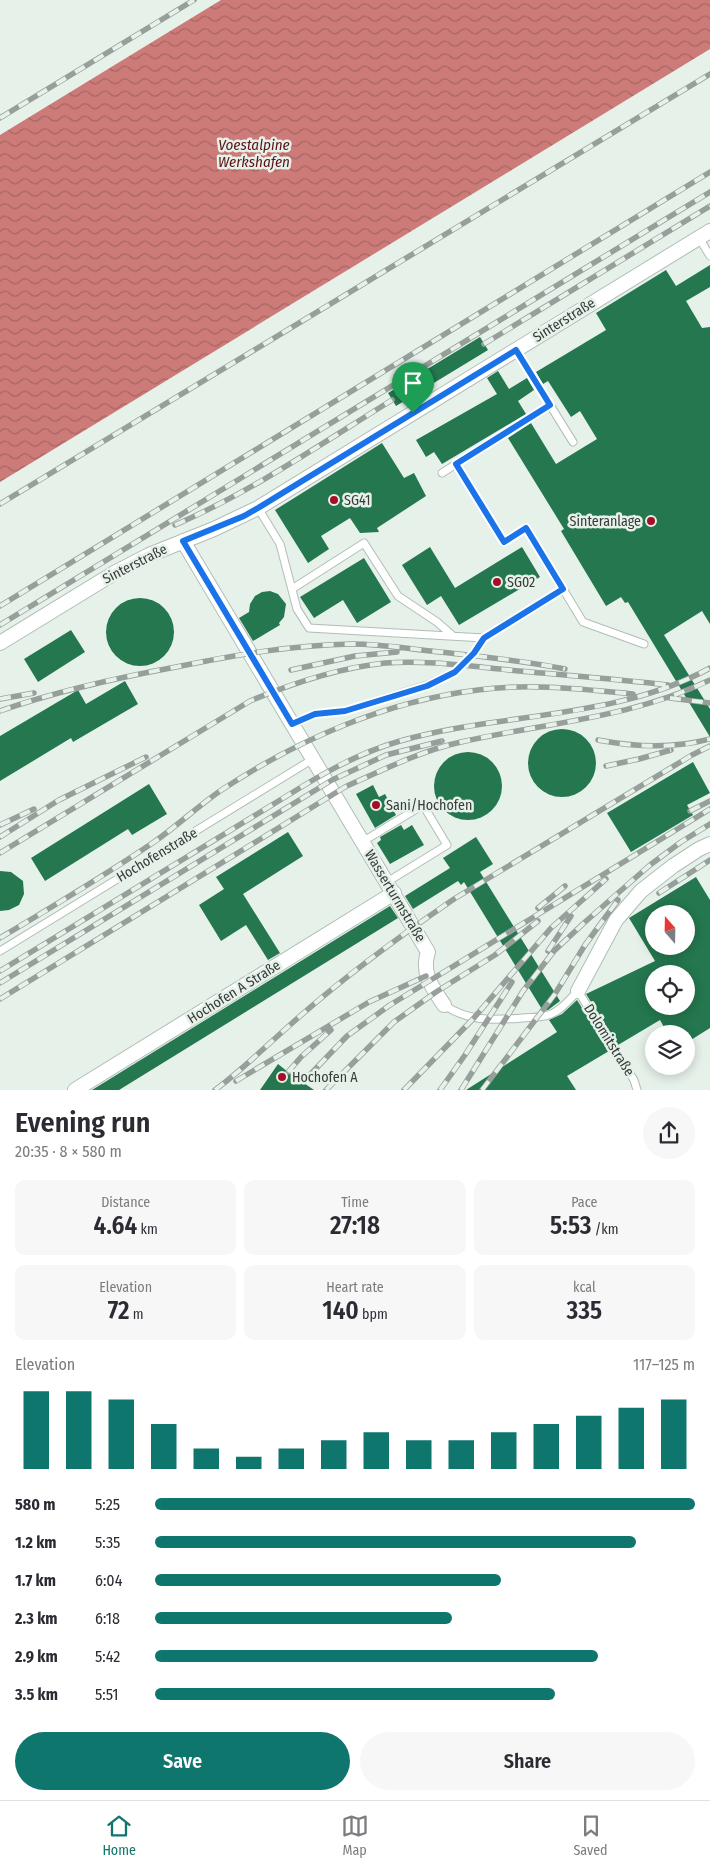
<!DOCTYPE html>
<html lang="en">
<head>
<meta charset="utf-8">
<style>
	:root { --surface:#fff; --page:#f7f7f7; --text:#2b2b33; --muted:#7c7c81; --line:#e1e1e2; --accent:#0f766e }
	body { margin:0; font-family:"Fira Sans Condensed",sans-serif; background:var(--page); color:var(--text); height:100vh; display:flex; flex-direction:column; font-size:19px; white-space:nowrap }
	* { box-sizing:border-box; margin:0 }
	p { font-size:16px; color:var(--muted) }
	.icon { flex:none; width:28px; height:28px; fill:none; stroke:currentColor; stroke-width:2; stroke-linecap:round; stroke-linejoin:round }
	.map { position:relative; height:1090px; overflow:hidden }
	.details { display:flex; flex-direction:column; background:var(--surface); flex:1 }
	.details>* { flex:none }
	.needle { width:32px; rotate:340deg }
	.controls { position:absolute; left:645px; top:905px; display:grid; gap:10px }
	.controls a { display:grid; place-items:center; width:50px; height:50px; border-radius:50%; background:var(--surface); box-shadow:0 2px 12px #0003; font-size:25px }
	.pin { position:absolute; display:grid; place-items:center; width:42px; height:42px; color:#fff; margin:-51px -21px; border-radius:50% 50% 50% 0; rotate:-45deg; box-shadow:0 0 5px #0007 }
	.pin .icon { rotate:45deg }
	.round { display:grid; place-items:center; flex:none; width:52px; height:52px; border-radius:26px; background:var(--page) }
	.headline { display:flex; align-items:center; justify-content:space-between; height:85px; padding:0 15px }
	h1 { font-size:28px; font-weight:600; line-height:38px }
	.stats { display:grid; grid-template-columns:repeat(3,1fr); gap:8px; height:85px; padding:5px 15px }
	.stats div { display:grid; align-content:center; border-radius:10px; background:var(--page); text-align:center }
	.stats b { font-size:25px; font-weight:600 }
	.stats small { font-size:14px; font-weight:400 }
	.stats p { font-size:14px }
	.chart { height:140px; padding:10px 15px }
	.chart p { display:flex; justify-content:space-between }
	.chart svg { width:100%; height:90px; margin-top:5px; stroke:var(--accent); stroke-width:6 }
	.button { display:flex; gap:10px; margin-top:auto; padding:10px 15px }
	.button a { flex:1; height:58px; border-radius:30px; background:var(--accent); color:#fff; font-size:20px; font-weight:600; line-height:58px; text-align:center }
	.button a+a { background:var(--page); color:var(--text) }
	ul { padding:0 15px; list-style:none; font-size:16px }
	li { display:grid; grid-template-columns:80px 60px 1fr; align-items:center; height:38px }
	li i { height:12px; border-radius:6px; background:var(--accent) }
	.dock { display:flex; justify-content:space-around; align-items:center; height:70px; border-top:1px solid var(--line); background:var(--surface); font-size:14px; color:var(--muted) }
	.dock a { display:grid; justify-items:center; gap:2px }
	.dock .active { color:var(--accent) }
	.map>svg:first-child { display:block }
	.water { fill:url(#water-waves) }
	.building { fill:#24774f; fill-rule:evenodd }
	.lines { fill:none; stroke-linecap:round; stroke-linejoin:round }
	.lane-casing { stroke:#b2bdb6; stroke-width:9 }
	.street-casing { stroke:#b2bdb6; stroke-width:16 }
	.lane { stroke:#fff; stroke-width:7 }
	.street { stroke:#fff; stroke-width:14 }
	.rail-casing { stroke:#969f99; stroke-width:5.5 }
	.rail { stroke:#e6f1ea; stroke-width:4; stroke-dasharray:11; stroke-linecap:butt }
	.route-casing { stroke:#fff; stroke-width:10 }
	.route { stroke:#1a73e8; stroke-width:6 }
	.poi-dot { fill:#a60e26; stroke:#e6f1ea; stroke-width:2 }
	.labels { text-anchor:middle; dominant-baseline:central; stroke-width:5; stroke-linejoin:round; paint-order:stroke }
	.street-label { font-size:14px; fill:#373c39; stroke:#e6f1ea }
	.poi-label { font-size:14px; fill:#373c39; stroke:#e6f1ea; text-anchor:start }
	.water-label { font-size:15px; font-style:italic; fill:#5d1218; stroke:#e6f1ea }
</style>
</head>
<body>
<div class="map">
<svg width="710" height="1090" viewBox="0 0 710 1090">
	<defs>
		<pattern id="water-waves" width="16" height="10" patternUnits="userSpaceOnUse" patternTransform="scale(1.25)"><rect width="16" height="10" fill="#cd7b78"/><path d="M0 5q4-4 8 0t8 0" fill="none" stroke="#a76663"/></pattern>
	</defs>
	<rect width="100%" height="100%" fill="#e6f1ea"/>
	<path class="water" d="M 221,0 L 710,0 L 710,49 L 0,482 L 0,135 Z"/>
	<path class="building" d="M 710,265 L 710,287 L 686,301 L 702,328 L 710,327 L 710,624 L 702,611 L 664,635 L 710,709 L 710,737 L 628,602 L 625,603 L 621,597 L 606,606 L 561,531 L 564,529 L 508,438 L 531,423 L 556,464 L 597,439 L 580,411 L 571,417 L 548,381 L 543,384 L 536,372 L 606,330 L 596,313 L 666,270 L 676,286 Z
		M 480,337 L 488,350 L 396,406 L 388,393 Z
		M 498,371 L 509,389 L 527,378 L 534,390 L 518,401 L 526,414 L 442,464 L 434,452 L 426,457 L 416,440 L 497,394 L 487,378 Z
		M 382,443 L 404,478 L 414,473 L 426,496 L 377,528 L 379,532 L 360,533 L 350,518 L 321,536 L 329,549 L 308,563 L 275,510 Z
		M 430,547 L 455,588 L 522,547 L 540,577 L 459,625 L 441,596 L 427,605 L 402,565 Z
		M 364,558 L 391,602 L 357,623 L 343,600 L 314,618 L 300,597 Z
		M 270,591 L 278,594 L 286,604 L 284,617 L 279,623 L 280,625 L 253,641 L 239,618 L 249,612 L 250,604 L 255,596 L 262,592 Z
		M106 632a34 34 0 1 1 68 0a34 34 0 1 1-68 0Z
		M 71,630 L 85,652 L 38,682 L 24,659 Z
		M 125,681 L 138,704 L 73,742 L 71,738 L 0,781 L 0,736 L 78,690 L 86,704 Z
		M528 763a34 34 0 1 1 68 0a34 34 0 1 1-68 0Z
		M434 786a34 34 0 1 1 68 0a34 34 0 1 1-68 0Z
		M 693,762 L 710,793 L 687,805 L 693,815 L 631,852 L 607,813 Z
		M 149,784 L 167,814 L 132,835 L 128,829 L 45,881 L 31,858 Z
		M 373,785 L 379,797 L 385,794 L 396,815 L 375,828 L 356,794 Z
		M 401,825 L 404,830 L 412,825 L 424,845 L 390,864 L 377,843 L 381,840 L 380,837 Z
		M 288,832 L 303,856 L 243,894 L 280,953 L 268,960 L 246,925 L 221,941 L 199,905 L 224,889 L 216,877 Z
		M 476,837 L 493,864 L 480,872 L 560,1001 L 548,1010 L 543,1011 L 464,882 L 461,885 L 458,881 L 413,909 L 405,896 L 450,868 L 443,858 Z
		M 0,871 L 11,872 L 23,881 L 24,894 L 19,905 L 9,910 L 0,911 Z
		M 696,877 L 710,900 L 710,1028 L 686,1043 L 686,1034 L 668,1034 L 660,1020 L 618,1045 L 586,994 L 655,961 L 629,918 ZM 654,914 L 686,914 L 686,946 L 654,946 ZM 654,974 L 686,974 L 686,1006 L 654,1006 Z
		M 390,906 L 398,918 L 119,1090 L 92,1090 Z
		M 577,1000 L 609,1051 L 567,1076 L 576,1090 L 466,1090 L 557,1032 L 549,1020 L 562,1014 Z
		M 278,1064 L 288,1072 L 314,1090 L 260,1090 Z"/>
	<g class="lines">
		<defs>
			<path id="lane" d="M 699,238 L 710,256
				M 550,405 L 573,442
				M 456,464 L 504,542 L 526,528 L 583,622 L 644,644
				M 442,473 L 550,405 L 516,350
				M 258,508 L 280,544 L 297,609 L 309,628 L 484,638 L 563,589
				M 292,589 L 364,543 L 398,596 L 437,622 L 453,636
				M 292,724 L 315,714 L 345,711 L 427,685 L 455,672 L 474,653 L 484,638
				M 362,842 L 423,805 L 447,845 L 387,882
				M 0,951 L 313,759
				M 444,1005 C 469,1022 492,1020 522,1018 C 529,1017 538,1018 545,1016 C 559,1013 568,1001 578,991 L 634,1080 L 637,1090"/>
			<path id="street" d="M 183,541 L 428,952 C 421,973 432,987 444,1005
				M 0,643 L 116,572 L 149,555 L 214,529 L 258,508 L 710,231
				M 578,991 L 616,920 L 641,891 L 673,866 L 699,849 L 710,844
				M 75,1090 L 394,893"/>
		</defs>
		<use href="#lane" class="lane-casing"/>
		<use href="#street" class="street-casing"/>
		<use href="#lane" class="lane"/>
		<use href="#street" class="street"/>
		<defs>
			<path id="rail" d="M 0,118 L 194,0
				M 484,344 L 710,206
				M 0,504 L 710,74
				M 175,525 C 251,492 321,444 392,400
				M 0,606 L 710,172
				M 0,625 L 710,192
				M 291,670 L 355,656 L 397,652
				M 670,698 L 710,703
				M 0,699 L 34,693
				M 0,711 C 57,691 116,678 176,667 C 234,655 292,645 352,644 C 378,644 404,648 431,651 C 476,656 520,660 565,669
				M 598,740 C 635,747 673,749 710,739
				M 606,766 L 639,759 L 671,750
				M 690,811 L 710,801
				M 0,825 L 34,809
				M 0,837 L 59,800 L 146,757
				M 0,853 L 250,701 C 293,683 338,668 385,663 C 426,660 468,666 509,670 C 562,675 615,679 668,685
				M 659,893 L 710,860
				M 538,908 L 565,886
				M 0,938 C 52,907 104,876 154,842 C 177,826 197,807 220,791 C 297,740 386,701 478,690 C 530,683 581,689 633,694
				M 548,951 L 571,916
				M 0,971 L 303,786 C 334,767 365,751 400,741 C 502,712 615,720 710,668
				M 0,983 L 332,780 L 386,755 L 442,741
				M 0,999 L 345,787 C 383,770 420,751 461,742 C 544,723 632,718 710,680
				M 288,1072 L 301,1057 L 331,1030
				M 236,1081 L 369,1002 L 426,976
				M 303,1082 L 347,1036 L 390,1005 L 710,809
				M 215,1090 C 242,1070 265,1047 290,1025 C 341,979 397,938 454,899 L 692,755 L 710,746
				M 326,1090 L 394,1022 L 436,992 L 495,955 L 538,921
				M 404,1090 L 473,1019 L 551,928 L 606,879
				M 440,1090 L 465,1055 L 512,982
				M 461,1090 L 523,991 L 554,951 L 585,922 L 650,865 L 681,842 L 710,824
				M 482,1090 L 555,994 L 585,945 L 618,900"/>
		</defs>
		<use href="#rail" class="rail-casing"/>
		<use href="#rail" class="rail"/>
	</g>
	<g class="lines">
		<defs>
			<path id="route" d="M 516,350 L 550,405 L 456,464 L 504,542 L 526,528 L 563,589 L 484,638 L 474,653 L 455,672 L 427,686 L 345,711 L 315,714 L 292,724 L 183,541 L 244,516 L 258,508 Z"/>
		</defs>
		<use href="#route" class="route-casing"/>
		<use href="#route" class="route"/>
	</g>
	<g class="poi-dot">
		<circle cx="334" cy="500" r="5"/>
		<circle cx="651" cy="521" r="5"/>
		<circle cx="497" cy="582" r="5"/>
		<circle cx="376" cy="805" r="5"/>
		<circle cx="282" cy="1077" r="5"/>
	</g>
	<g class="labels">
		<g class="street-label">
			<text transform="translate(564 320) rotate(-32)">Sinterstraße</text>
			<text transform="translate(135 564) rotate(-27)">Sinterstraße</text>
			<text transform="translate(157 855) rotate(-31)">Hochofenstraße</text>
			<text transform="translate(395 896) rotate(59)">Wasserturmstraße</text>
			<text transform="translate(234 992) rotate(-32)">Hochofen A Straße</text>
			<text transform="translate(609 1040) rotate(58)">Dolomitstraße</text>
		</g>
		<g class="poi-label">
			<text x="344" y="500">SG41</text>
			<text x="641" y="521" text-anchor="end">Sinteranlage</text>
			<text x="507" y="582">SG02</text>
			<text x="386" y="805">Sani/Hochofen</text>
			<text x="292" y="1077">Hochofen A</text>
		</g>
		<g class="water-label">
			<text x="254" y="145">Voestalpine<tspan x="254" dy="17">Werkshafen</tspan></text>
		</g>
	</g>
</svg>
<div class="controls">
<a><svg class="needle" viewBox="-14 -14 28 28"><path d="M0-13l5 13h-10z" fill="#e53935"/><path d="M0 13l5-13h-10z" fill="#7c7c81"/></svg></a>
<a><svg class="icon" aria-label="locate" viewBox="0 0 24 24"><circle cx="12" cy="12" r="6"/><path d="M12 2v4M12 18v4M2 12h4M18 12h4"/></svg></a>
<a><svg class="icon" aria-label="layers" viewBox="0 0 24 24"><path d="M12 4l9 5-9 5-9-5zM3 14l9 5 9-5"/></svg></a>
</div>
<div class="pin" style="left:413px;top:413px;background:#1e9e55"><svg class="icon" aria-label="arrive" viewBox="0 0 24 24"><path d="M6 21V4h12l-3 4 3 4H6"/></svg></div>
</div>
<section class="details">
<div class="headline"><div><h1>Evening run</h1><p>20:35 · 8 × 580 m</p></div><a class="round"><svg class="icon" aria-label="share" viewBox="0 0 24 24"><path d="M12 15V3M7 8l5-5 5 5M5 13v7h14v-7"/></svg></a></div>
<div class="stats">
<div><p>Distance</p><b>4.64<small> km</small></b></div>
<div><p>Time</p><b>27:18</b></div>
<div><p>Pace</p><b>5:53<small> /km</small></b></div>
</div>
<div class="stats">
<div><p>Elevation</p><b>72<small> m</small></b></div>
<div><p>Heart rate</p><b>140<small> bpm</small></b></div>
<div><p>kcal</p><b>335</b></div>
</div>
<div class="chart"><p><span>Elevation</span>117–125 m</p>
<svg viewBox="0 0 160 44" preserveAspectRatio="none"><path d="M5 44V6M15 44V6M25 44V10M35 44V22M45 44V34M55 44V38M65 44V34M75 44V30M85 44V26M95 44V30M105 44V30M115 44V26M125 44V22M135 44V18M145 44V14M155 44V10"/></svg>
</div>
<ul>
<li><b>580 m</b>5:25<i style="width:100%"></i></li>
<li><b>1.2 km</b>5:35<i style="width:89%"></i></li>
<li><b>1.7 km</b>6:04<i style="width:64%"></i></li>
<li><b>2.3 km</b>6:18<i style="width:55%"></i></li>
<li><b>2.9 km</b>5:42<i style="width:82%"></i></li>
<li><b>3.5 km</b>5:51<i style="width:74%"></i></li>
</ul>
<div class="button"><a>Save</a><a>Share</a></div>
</section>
<nav class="dock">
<a class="active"><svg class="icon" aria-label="home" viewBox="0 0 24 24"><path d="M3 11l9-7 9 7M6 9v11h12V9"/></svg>Home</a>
<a><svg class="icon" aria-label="map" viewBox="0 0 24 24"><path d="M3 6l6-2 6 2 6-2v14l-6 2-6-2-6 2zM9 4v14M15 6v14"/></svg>Map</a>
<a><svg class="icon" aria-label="saved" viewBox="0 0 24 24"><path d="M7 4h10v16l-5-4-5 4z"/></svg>Saved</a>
</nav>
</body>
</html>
